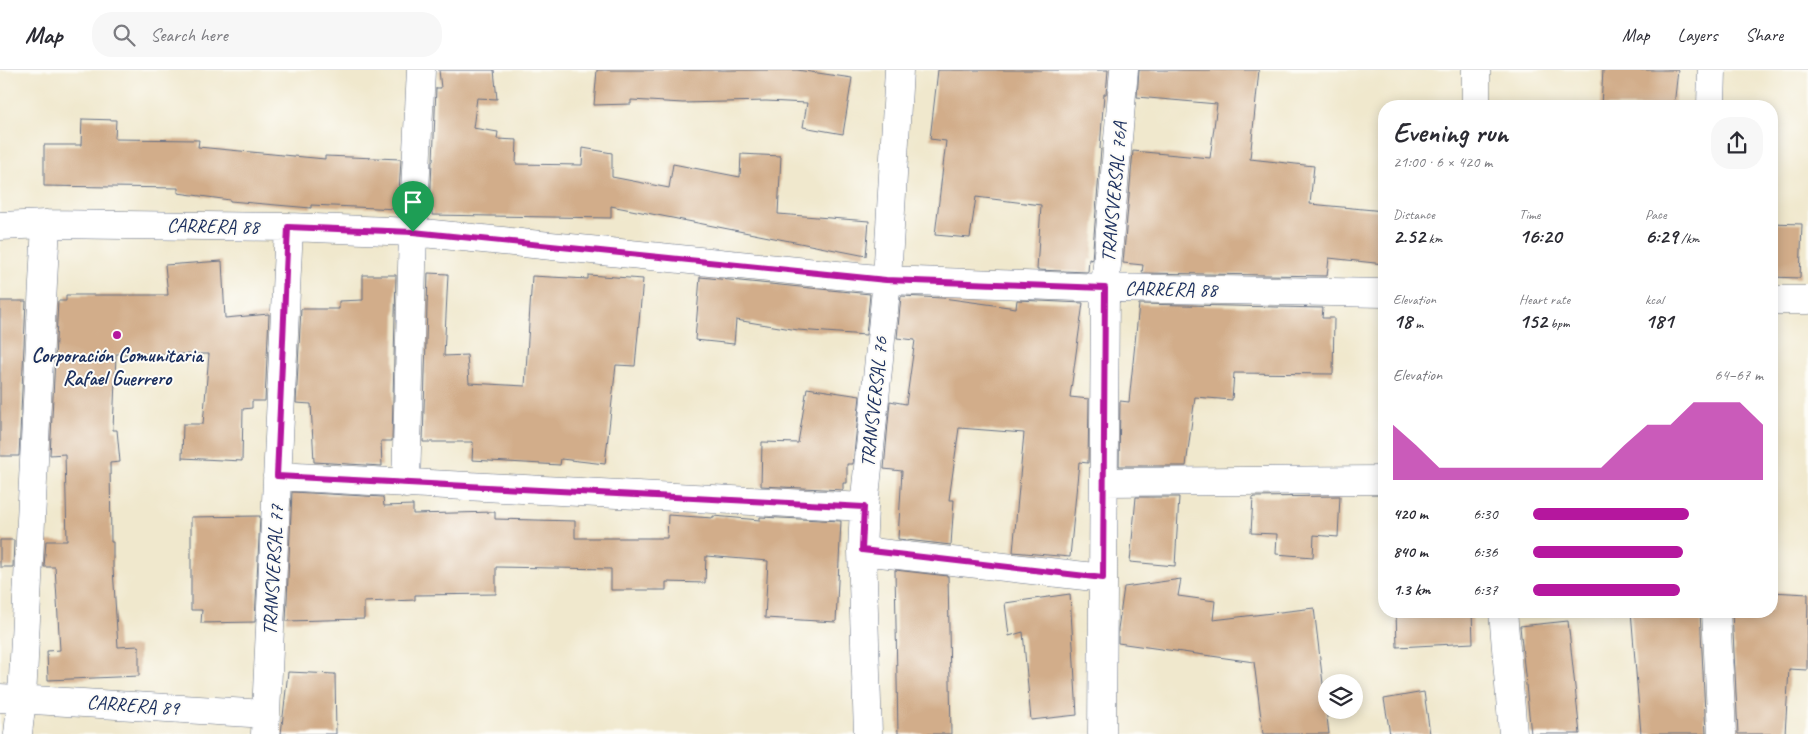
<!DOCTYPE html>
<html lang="en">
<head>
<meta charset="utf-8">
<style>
	:root { --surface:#fff; --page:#f7f7f7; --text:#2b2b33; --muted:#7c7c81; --line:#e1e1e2; --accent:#b5179e }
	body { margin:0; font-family:Caveat,sans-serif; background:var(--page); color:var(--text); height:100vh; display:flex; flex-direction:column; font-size:19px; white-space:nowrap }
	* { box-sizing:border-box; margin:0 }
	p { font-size:16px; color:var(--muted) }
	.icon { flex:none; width:28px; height:28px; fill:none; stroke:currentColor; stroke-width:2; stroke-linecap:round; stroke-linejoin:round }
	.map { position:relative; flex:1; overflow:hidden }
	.drawer { position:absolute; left:1378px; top:30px; width:400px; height:518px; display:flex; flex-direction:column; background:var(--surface); border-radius:20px; box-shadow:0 2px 12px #0003 }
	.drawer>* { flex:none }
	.buttons { position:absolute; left:1318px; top:604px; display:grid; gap:10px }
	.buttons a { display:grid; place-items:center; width:45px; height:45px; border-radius:50%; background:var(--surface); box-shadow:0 2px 12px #0003; font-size:25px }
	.pin { position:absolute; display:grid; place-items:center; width:42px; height:42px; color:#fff; margin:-51px -21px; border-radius:50% 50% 50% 0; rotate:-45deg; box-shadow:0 0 5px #0007 }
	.pin .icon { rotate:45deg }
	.round { display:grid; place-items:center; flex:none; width:52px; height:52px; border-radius:20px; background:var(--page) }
	.head { display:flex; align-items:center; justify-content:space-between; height:85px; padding:0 15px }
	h1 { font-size:28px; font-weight:700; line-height:38px }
	.figures { display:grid; grid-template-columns:repeat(3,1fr); gap:8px; height:85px; padding:5px 15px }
	.figures div { display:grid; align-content:center }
	.figures b { font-size:21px; font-weight:700 }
	.figures small { font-size:14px; font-weight:400 }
	.figures p { font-size:14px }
	.chart { height:140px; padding:10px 15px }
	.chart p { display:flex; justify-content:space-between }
	.chart svg { width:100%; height:90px; margin-top:5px; fill:var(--accent); opacity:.7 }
	ul { padding:0 15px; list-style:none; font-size:16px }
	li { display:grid; grid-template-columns:80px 60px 1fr; align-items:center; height:38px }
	li i { height:12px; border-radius:6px; background:var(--accent) }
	header { display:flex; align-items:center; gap:30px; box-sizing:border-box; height:70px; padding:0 25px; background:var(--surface); border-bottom:1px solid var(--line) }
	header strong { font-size:24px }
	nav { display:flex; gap:28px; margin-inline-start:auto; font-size:18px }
	.search { width:350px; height:45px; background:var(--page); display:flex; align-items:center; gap:12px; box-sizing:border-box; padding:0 18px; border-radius:20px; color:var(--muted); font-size:19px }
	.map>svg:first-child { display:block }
	.building { fill:#d2ad8a }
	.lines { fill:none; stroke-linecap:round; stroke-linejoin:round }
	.minor-casing { stroke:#667085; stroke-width:29 }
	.minor { stroke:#fff; stroke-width:28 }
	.route-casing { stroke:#fff; stroke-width:10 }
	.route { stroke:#b5179e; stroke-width:6 }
	.poi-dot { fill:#b5179e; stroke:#fdfcf7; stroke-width:2 }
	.labels { text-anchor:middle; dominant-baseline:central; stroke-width:4; stroke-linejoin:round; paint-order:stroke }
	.street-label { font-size:20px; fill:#1b2f5e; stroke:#fdfcf7 }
	.poi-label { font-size:20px; font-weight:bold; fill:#1b2f5e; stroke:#fdfcf7 }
</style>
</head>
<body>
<header>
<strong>Map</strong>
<div class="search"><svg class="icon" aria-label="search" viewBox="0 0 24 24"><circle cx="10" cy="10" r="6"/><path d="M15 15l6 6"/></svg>Search here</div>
<nav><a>Map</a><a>Layers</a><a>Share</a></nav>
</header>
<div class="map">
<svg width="1808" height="664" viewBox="0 0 1808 664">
	<rect width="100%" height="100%" fill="#fdfcf7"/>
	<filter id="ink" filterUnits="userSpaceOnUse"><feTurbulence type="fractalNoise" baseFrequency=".02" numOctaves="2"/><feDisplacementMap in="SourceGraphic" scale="10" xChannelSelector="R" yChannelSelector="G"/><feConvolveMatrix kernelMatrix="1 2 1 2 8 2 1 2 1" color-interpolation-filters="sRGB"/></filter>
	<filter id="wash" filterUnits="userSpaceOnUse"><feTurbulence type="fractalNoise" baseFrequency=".0096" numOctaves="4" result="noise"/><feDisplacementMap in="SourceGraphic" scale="20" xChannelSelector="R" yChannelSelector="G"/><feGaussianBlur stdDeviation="1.12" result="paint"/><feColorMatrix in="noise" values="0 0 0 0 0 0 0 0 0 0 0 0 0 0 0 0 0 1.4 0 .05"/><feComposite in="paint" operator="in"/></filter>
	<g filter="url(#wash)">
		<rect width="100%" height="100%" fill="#f0e8cd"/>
		<g id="blocks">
			<path class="building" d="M 439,0 L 494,0 L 497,29 L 477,28 L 473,58 L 498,62 L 497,69 L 517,70 L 516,94 L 582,95 L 583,78 L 612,83 L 612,107 L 669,118 L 673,94 L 740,107 L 741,84 L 781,86 L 778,144 L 869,151 L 866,186 L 611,136 L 611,148 L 432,145 L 432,140 L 430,140 L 432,91 L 433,91 L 436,18 L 441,18 Z
				M 597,0 L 797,0 L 852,8 L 843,64 L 803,57 L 807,33 L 766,31 L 683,33 L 631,30 L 631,34 L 594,35 Z
				M 938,0 L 1108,0 L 1106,24 L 1104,24 L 1100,79 L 1101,79 L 1092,190 L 1089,189 L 1088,202 L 1037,200 L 1041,135 L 976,127 L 970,168 L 935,165 L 946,71 L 930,69 Z
				M 1139,0 L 1259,0 L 1250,89 L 1314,96 L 1310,134 L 1384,141 L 1384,194 L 1329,188 L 1327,206 L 1142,203 L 1143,195 L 1123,193 L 1133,81 L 1210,88 L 1217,34 L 1137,27 Z
				M 1603,0 L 1678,0 L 1674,36 L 1601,36 Z
				M 82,49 L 116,50 L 115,69 L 199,70 L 198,77 L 325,89 L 325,86 L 401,89 L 398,139 L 311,135 L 311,138 L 230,131 L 230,130 L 178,123 L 178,118 L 44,116 L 44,75 L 81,75 Z
				M 1771,153 L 1802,154 L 1800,208 L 1771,207 Z
				M 222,191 L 225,248 L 269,244 L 265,331 L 252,331 L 252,338 L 243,339 L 242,391 L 182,388 L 183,354 L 203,354 L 209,284 L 116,284 L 113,360 L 117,360 L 120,392 L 110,393 L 111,472 L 113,472 L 113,498 L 118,577 L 139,576 L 139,606 L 48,610 L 47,581 L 60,580 L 55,497 L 44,497 L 46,471 L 67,471 L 65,384 L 50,385 L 58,231 L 66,231 L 66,225 L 168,225 L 165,195 Z
				M 428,203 L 448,204 L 444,286 L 467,285 L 469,313 L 525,316 L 532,206 L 588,209 L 588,205 L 643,209 L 635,296 L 616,295 L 605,394 L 561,389 L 560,395 L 472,390 L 473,372 L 423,372 Z
				M 363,205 L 396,205 L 392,371 L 381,371 L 382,396 L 314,392 L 311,334 L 296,333 L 301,239 L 339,239 L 339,231 L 363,230 Z
				M 700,207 L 870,224 L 866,265 L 798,260 L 736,250 L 734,274 L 695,270 Z
				M 901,226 L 943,228 L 1016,238 L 1017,230 L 1083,233 L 1070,327 L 1089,329 L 1088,393 L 1079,392 L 1070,487 L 1013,482 L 1024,363 L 959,358 L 949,430 L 954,430 L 951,475 L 898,469 L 902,401 L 884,399 L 890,331 L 906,334 L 915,270 L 897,268 Z
				M 0,231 L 26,231 L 19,386 L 0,386 Z
				M 1139,234 L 1323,238 L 1322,248 L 1334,248 L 1333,304 L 1234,303 L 1232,330 L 1195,327 L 1186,396 L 1119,396 L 1120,331 L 1129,332 Z
				M 807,318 L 860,326 L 853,394 L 847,394 L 847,413 L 843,413 L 843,420 L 761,416 L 762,372 L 798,373 Z
				M 292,422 L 383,427 L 384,436 L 413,435 L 413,444 L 495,442 L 495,449 L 575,451 L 575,468 L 667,468 L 668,445 L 713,448 L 713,446 L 760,450 L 760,447 L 841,451 L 836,552 L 765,548 L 768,491 L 706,486 L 705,513 L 666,512 L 666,520 L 611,520 L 611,499 L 496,497 L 496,524 L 415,525 L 415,530 L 364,532 L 364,549 L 286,551 Z
				M 1340,426 L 1338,467 L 1314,465 L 1313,487 L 1276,484 L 1277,464 L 1251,463 L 1253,427 Z
				M 1136,427 L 1179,427 L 1175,496 L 1130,492 Z
				M 260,446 L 255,552 L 201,553 L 202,540 L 191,540 L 191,447 Z
				M 0,470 L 14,470 L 13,497 L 0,497 Z
				M 895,500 L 948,506 L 951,664 L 898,664 Z
				M 1181,509 L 1178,526 L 1215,531 L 1213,550 L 1314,538 L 1329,664 L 1263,664 L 1254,592 L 1118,573 L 1118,559 L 1124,517 Z
				M 1771,522 L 1808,524 L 1807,600 L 1789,599 L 1785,664 L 1738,664 L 1732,541 L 1771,541 Z
				M 1070,524 L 1077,645 L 1031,650 L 1023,562 L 1009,566 L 1005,533 Z
				M 1396,541 L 1472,541 L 1473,573 L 1397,577 Z
				M 1631,541 L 1700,541 L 1706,664 L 1641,664 Z
				M 1568,551 L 1580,664 L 1531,664 L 1520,556 Z
				M 288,602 L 335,604 L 336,664 L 281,664 Z
				M 1424,622 L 1430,664 L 1390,664 L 1384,629 Z"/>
		</g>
	</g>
	<g filter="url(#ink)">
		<use href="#blocks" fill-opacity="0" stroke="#667085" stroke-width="1"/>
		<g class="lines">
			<defs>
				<path id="minor" d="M 1476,0 L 1476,36
					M 1711,36 L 1712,0
					M 0,156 L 46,154 L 289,157 L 413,162 L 887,210 L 1105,218 L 1384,223
					M 1771,230 L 1808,230
					M 277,406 L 864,437
					M 1104,412 L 1384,410
					M 406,414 L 413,162 L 421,0
					M 862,481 L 1103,508
					M 1503,541 L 1513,664
					M 1716,541 L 1722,664
					M 0,628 L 266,644
					M 18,664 L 22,628 L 46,154
					M 265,664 L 289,157
					M 868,664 L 862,481 L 864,437 L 887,210 L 899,0
					M 1102,664 L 1105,218 L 1124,0"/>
			</defs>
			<use href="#minor" class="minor-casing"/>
			<use href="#minor" class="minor"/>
		</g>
	</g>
	<g class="lines" filter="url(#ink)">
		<defs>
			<path id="route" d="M 288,157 L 413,162 L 886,210 L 1105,218 L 1103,508 L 862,480 L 864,437 L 277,406 Z"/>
		</defs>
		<use href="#route" class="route-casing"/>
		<use href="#route" class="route"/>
	</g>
	<circle class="poi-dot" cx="117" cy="265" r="5"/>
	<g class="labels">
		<g class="street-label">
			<text transform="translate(1114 122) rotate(-85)">TRANSVERSAL 76A</text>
			<text transform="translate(213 156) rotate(1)">CARRERA 88</text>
			<text transform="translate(1171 219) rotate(1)">CARRERA 88</text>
			<text transform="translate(874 332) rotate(-84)">TRANSVERSAL 76</text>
			<text transform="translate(273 500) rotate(-87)">TRANSVERSAL 77</text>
			<text transform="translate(133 635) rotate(4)">CARRERA 89</text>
		</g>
		<g class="poi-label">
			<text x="117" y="285">Corporación Comunitaria<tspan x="117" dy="23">Rafael Guerrero</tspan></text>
		</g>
	</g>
</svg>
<div class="buttons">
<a><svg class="icon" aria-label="layers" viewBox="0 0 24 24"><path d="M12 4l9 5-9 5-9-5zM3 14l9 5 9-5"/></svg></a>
</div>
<div class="pin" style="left:413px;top:162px;background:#1e9e55"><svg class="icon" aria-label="arrive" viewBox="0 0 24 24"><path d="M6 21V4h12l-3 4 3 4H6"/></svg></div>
<section class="drawer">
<div class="head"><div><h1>Evening run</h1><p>21:00 · 6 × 420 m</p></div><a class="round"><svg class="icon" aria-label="share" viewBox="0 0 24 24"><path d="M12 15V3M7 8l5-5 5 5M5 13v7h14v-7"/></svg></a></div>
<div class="figures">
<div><p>Distance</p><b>2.52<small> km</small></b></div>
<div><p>Time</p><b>16:20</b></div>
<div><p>Pace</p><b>6:29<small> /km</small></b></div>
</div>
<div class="figures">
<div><p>Elevation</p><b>18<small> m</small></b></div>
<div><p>Heart rate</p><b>152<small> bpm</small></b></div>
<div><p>kcal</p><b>181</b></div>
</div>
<div class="chart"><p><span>Elevation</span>64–67 m</p>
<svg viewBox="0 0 160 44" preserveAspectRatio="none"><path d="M0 44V17L10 27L20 38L30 38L40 38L50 38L60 38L70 38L80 38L90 38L100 27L110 17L120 17L130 6L140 6L150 6L160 17V44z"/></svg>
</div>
<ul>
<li><b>420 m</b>6:30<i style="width:68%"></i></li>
<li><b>840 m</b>6:36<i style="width:65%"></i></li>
<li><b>1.3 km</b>6:37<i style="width:64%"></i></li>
</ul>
</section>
</div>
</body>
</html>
